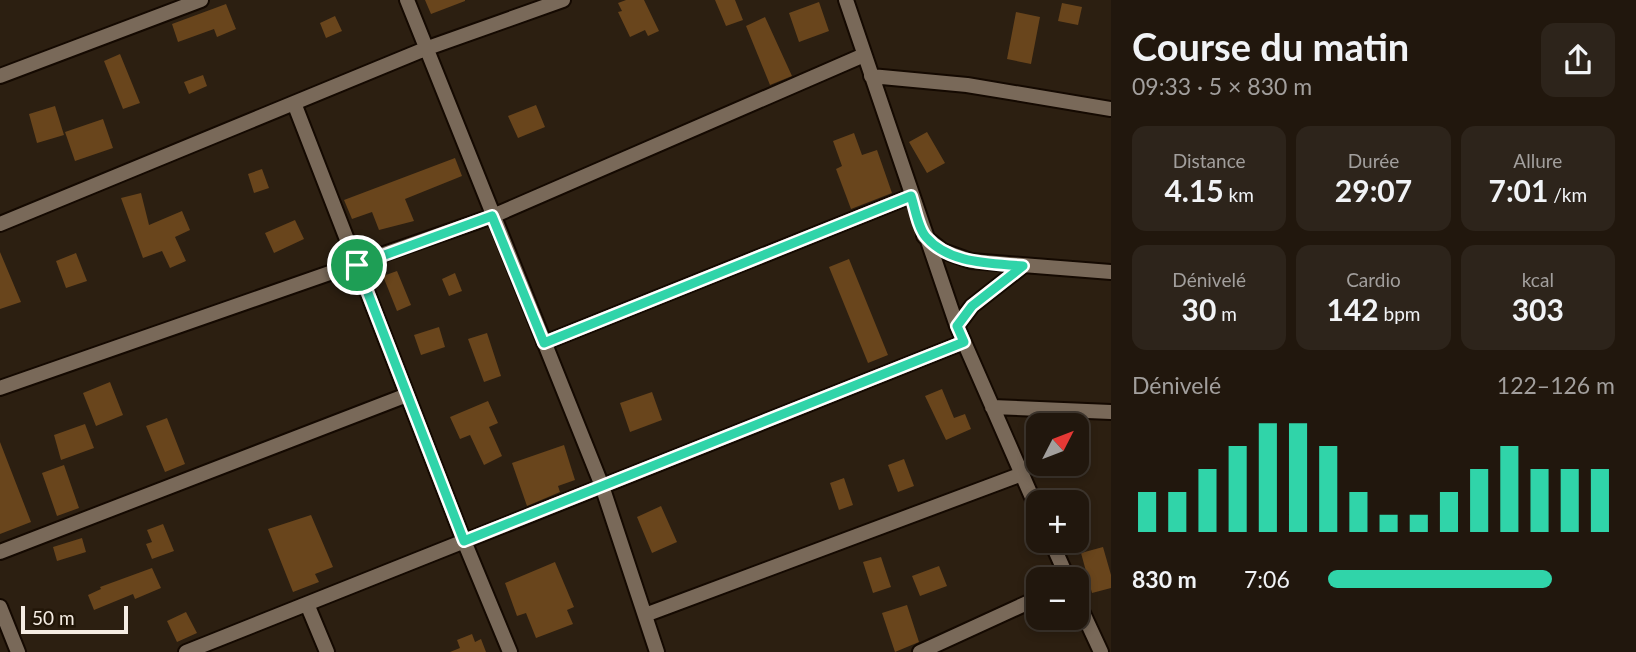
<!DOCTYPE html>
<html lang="fr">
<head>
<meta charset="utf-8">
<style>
	:root { --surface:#21170d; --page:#2d241b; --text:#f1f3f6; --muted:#a29f9d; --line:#3e362e; --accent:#30d4a9 }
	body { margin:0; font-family:Lato,sans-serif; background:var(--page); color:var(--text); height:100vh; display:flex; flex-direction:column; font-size:26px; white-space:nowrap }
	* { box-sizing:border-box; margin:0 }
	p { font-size:23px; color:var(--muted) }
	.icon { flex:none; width:38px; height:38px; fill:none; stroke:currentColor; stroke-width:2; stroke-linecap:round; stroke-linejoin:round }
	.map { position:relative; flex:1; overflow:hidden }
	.panel { display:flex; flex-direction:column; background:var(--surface); width:525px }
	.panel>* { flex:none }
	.needle { width:46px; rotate:48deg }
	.tools { position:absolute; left:1026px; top:413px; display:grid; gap:14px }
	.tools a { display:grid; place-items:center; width:63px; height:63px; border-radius:14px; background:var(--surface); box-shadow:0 4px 10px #0003,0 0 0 2px var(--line); font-size:35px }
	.scale { position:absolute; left:21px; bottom:18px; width:107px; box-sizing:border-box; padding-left:7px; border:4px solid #f5ece3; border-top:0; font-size:19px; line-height:24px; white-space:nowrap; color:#f5ece3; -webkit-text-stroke:5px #221608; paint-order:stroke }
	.pin { position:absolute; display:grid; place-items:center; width:60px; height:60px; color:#fff; margin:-30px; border:4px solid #fff; border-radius:50%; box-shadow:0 2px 7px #0007 }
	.round { display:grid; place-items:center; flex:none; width:74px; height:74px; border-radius:14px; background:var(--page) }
	.headline { display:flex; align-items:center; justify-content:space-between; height:119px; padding:0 21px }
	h1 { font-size:38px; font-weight:700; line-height:52px }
	.metrics { display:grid; grid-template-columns:repeat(3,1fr); gap:10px; height:119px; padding:7px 21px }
	.metrics div { display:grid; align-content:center; border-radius:14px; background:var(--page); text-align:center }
	.metrics b { font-size:30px; font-weight:700 }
	.metrics small { font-size:19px; font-weight:400 }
	.metrics p { font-size:19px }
	.chart { height:196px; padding:14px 21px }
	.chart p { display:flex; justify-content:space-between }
	.chart svg { width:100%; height:126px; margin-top:7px; stroke:var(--accent); stroke-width:6 }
	ul { padding:0 21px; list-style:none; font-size:23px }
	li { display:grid; grid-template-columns:112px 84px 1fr; align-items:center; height:52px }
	li i { height:18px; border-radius:9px; background:var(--accent) }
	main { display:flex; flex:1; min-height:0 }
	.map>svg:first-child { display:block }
	.building { fill:#69451c }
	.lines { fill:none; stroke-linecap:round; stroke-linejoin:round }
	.minor-casing { stroke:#140901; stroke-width:18 }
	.minor { stroke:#796959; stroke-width:14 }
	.route-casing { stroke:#fff; stroke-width:14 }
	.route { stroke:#30d4a9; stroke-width:9 }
</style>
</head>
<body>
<main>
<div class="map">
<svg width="1111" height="652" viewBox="0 0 1111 652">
	<rect width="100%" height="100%" fill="#2c1f11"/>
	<path class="building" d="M 425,0 L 465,0 L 465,1 L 431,14 Z
		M 626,0 L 644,0 L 659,31 L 648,36 L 645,30 L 630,37 L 618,12 L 622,11 L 618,3 Z
		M 715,0 L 735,0 L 743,20 L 726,26 Z
		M 819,2 L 829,31 L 799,42 L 789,13 Z
		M 1062,3 L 1082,7 L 1078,25 L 1058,21 Z
		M 226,4 L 236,29 L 217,37 L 214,29 L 178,42 L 172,24 Z
		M 1016,12 L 1040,17 L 1031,64 L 1007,59 Z
		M 335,16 L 342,31 L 326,38 L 320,23 Z
		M 765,17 L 792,76 L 770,85 L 746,26 Z
		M 120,54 L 140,103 L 123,109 L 104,61 Z
		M 203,75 L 207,86 L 189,94 L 184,82 Z
		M 536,105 L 545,127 L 518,138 L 508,116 Z
		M 55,106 L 64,135 L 37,143 L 29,114 Z
		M 103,119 L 113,148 L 75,161 L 65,132 Z
		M 927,132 L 945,163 L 927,173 L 909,142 Z
		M 854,133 L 862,155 L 877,150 L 892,193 L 851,209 L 836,169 L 842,166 L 833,141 Z
		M 455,158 L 462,176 L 405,199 L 414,221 L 379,230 L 372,212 L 352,219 L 344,200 Z
		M 262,169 L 269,188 L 254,193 L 248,174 Z
		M 141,193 L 149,225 L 182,211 L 190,230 L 175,237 L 186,261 L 170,268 L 162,251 L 143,258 L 121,198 Z
		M 295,220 L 304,239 L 274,253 L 265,233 Z
		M 0,252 L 21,302 L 0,309 Z
		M 76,253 L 87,281 L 66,288 L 56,261 Z
		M 849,259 L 888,355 L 868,363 L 829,267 Z
		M 397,271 L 411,305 L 397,311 L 383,276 Z
		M 455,273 L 462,291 L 449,296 L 442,279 Z
		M 439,327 L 445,347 L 421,355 L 414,335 Z
		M 487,333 L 501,376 L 484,382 L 468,339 Z
		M 110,382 L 123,415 L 96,426 L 83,393 Z
		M 942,389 L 954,418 L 965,414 L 971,429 L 946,440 L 925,396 Z
		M 652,392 L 662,420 L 630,432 L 620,403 Z
		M 488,401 L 498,423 L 489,427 L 502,456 L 484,465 L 470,435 L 460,439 L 450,417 Z
		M 167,418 L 185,464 L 165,472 L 146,426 Z
		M 85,424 L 94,448 L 61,460 L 54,435 Z
		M 0,442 L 31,522 L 0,534 Z
		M 564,445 L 575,480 L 558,486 L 560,492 L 527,506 L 512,463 Z
		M 904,459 L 914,486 L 898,492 L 888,465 Z
		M 64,465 L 79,508 L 57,516 L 42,473 Z
		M 844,478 L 853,505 L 839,510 L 830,483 Z
		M 661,506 L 677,542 L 652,553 L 637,517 Z
		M 311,515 L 333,567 L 315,574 L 319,582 L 293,592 L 268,529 Z
		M 163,524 L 174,551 L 152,559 L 146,544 L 152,542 L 147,530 Z
		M 82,538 L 86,552 L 57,561 L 53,547 Z
		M 1103,547 L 1111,575 L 1111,588 L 1092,593 L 1081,553 Z
		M 881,557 L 891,587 L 873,593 L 863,562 Z
		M 555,562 L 574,607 L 567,610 L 573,624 L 536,638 L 526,613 L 517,616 L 505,583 Z
		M 939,566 L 947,586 L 920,596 L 912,576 Z
		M 152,568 L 161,588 L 135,599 L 133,594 L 94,610 L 88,595 L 101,589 L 100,587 Z
		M 907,605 L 919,642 L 895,652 L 882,613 Z
		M 186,612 L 197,633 L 177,642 L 167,621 Z
		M 472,634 L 475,642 L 481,639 L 486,652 L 450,652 L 460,648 L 457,640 Z"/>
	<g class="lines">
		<defs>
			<path id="minor" d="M 407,0 L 602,486 L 657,652
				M 846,0 L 957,326 L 1038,511
				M 0,76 L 201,0
				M 871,76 L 967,85 L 1111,109
				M 294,103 L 464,541 L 510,652
				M 0,224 L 425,49 L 563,0
				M 924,236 L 943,251 L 971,261 L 1111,272
				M 957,326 L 972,306 L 1023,266
				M 544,343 L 911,196
				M 0,388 L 493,216 L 864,55
				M 992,407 L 1111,412
				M 1051,541 L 1068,579
				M 0,552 L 407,395
				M 1076,598 L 1101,652
				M 307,604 L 327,652
				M 0,607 L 18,652
				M 645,615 L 1022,474
				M 186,652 L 964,342
				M 920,652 L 1038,598"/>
		</defs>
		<use href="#minor" class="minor-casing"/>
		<use href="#minor" class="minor"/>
	</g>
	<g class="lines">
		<defs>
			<path id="route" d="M 911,196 C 915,208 918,228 926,237 C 949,264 990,263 1023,266 L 972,306 L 957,326 L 964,342 L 464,541 L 357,265 L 492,216 L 544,343 Z"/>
		</defs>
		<use href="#route" class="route-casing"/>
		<use href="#route" class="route"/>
	</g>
</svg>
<div class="tools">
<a><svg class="needle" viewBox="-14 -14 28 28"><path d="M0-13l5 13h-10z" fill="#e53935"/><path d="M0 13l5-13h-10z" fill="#a29f9d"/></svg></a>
<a>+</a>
<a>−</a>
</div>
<div class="scale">50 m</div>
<div class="pin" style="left:357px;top:265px;background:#1e9e55"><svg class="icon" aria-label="arrive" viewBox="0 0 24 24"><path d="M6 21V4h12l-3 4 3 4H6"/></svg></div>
</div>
<section class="panel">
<div class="headline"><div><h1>Course du matin</h1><p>09:33 · 5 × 830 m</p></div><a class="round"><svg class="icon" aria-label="share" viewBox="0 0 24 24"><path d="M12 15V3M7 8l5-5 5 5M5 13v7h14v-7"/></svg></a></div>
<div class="metrics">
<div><p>Distance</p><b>4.15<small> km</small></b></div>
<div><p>Durée</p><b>29:07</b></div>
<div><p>Allure</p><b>7:01<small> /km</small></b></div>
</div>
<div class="metrics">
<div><p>Dénivelé</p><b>30<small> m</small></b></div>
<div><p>Cardio</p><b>142<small> bpm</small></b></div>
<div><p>kcal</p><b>303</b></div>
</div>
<div class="chart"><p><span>Dénivelé</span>122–126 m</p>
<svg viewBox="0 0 160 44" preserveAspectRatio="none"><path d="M5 44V30M15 44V30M25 44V22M35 44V14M45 44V6M55 44V6M65 44V14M75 44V30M85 44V38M95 44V38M105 44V30M115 44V22M125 44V14M135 44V22M145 44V22M155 44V22"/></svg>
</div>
<ul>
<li><b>830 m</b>7:06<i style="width:78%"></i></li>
</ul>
</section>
</main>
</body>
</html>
